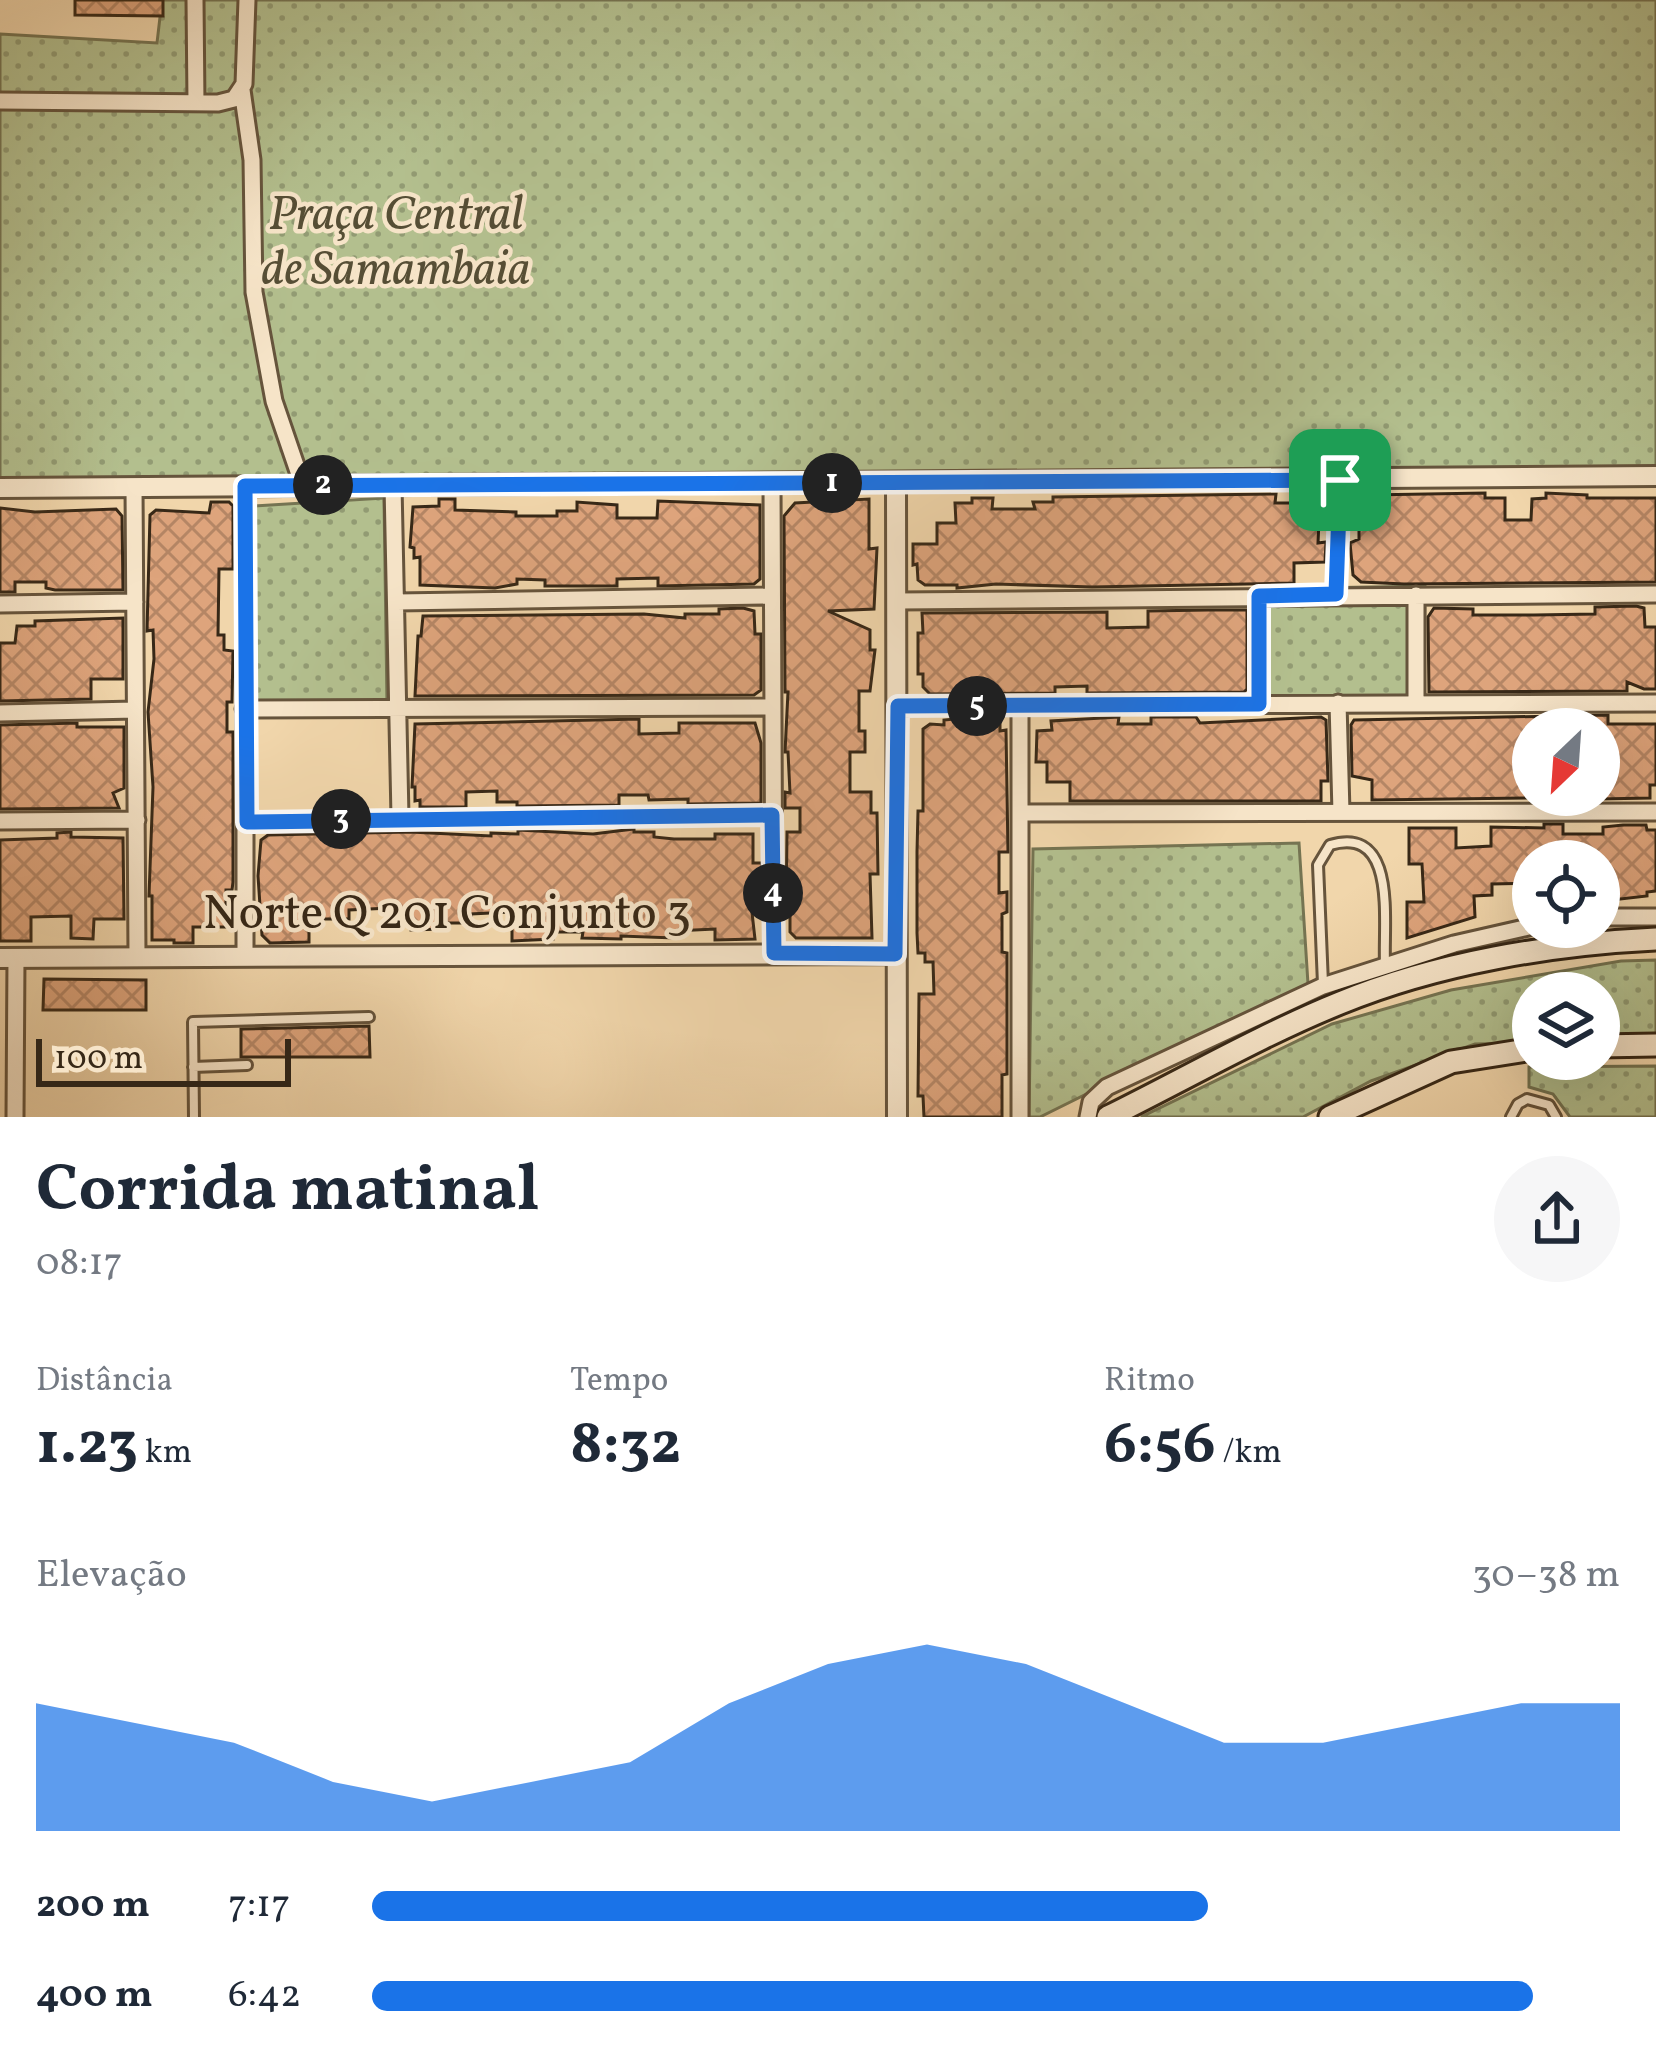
<!DOCTYPE html>
<html lang="pt">
<head>
<meta charset="utf-8">
<style>
	:root { --surface:#fff; --page:#f6f6f7; --text:#1f2937; --muted:#747a83; --accent:#1a73e8 }
	body { margin:0; font-family:Vollkorn,serif; background:var(--page); color:var(--text); height:100vh; display:flex; flex-direction:column; font-size:45px; white-space:nowrap }
	* { box-sizing:border-box; margin:0 }
	p { font-size:39px; color:var(--muted) }
	.icon { flex:none; width:66px; height:66px; fill:none; stroke:currentColor; stroke-width:2; stroke-linecap:round; stroke-linejoin:round }
	.map { position:relative; height:1117px; overflow:hidden }
	.drawer { display:flex; flex-direction:column; background:var(--surface); flex:1 }
	.drawer>* { flex:none }
	.needle { width:78px; rotate:205deg }
	.controls { position:absolute; left:1512px; top:708px; display:grid; gap:24px }
	.controls a { display:grid; place-items:center; width:108px; height:108px; border-radius:50%; background:var(--surface); box-shadow:0 12px 48px #0002; font-size:60px }
	.scale { position:absolute; left:36px; bottom:30px; width:255px; box-sizing:border-box; padding-left:12px; border:6px solid #372817; border-top:0; font-size:33px; line-height:42px; white-space:nowrap; color:#372817; -webkit-text-stroke:9px #f6e4c8; paint-order:stroke }
	.pin { position:absolute; display:grid; place-items:center; width:102px; height:102px; color:#fff; margin:-51px; border-radius:24px; box-shadow:0 6px 18px #0006 }
	.km { position:absolute; width:60px; height:60px; margin:-30px; border-radius:50%; background:#222; color:#fff; font-size:33px; line-height:60px; text-align:center }
	.round { display:grid; place-items:center; flex:none; width:126px; height:126px; border-radius:63px; background:var(--page) }
	.headline { display:flex; align-items:center; justify-content:space-between; height:204px; padding:0 36px }
	h1 { font-size:66px; font-weight:700; line-height:90px }
	.metrics { display:grid; grid-template-columns:repeat(3,1fr); gap:18px; height:204px; padding:12px 36px }
	.metrics div { display:grid; align-content:center }
	.metrics b { font-size:60px; font-weight:700 }
	.metrics small { font-size:33px; font-weight:400 }
	.metrics p { font-size:33px }
	.chart { height:336px; padding:24px 36px }
	.chart p { display:flex; justify-content:space-between }
	.chart svg { width:100%; height:216px; margin-top:12px; fill:var(--accent); opacity:.7 }
	ul { padding:0 36px; list-style:none; font-size:39px }
	li { display:grid; grid-template-columns:192px 144px 1fr; align-items:center; height:90px }
	li i { height:30px; border-radius:15px; background:var(--accent) }
	.map>svg:first-child { display:block }
	.park { fill:url(#park-dots); stroke:#757452; stroke-width:3 }
	.building { fill:url(#building-cross-hatch); stroke:#372817; stroke-width:3 }
	.lines { fill:none; stroke-linecap:round; stroke-linejoin:round }
	.service-casing { stroke:#66543c; stroke-width:14 }
	.minor-casing { stroke:#66543c; stroke-width:21 }
	.tertiary-casing { stroke:#66543c; stroke-width:24 }
	.secondary-casing { stroke:#372817; stroke-width:27 }
	.service { stroke:#f6e4c8; stroke-width:8 }
	.minor { stroke:#f6e4c8; stroke-width:15 }
	.tertiary { stroke:#f6e4c8; stroke-width:18 }
	.secondary { stroke:#f6e4c8; stroke-width:21 }
	.route-casing { stroke:#fff; stroke-width:24 }
	.route { stroke:#1a73e8; stroke-width:15 }
	.labels { text-anchor:middle; dominant-baseline:central; stroke-width:9; stroke-linejoin:round; paint-order:stroke }
	.park-label { font-size:48px; font-style:italic; fill:#564e35; stroke:#f6e4c8 }
	.street-label { font-size:48px; fill:#372817; stroke:#f6e4c8 }
</style>
</head>
<body>
<div class="map">
<svg width="1656" height="1117" viewBox="0 0 1656 1117">
	<defs>
		<pattern id="park-dots" width="8" height="8" patternUnits="userSpaceOnUse" patternTransform="scale(3)"><rect width="8" height="8" fill="#b3bf8e"/><path d="M2 2h.1M6 6h.1" fill="none" stroke="#929b73" stroke-width="1.8" stroke-linecap="round"/></pattern>
		<pattern id="building-cross-hatch" width="8" height="8" patternUnits="userSpaceOnUse" patternTransform="scale(3)"><rect width="8" height="8" fill="#dea47c"/><path d="M0 0l8 8M0 8l8-8" fill="none" stroke="#b58665"/></pattern>
	</defs>
	<rect width="100%" height="100%" fill="#f1d6ab"/>
	<filter id="stains"><feTurbulence type="fractalNoise" baseFrequency=".00167" numOctaves="4"/><feColorMatrix values="0 0 0 0 .2 0 0 0 0 .09 0 0 0 0 .02 0 0 0 .5 -.17"/></filter>
	<radialGradient id="worn" r=".72"><stop offset=".6" stop-color="#630" stop-opacity="0"/><stop offset="1" stop-color="#630" stop-opacity=".3"/></radialGradient>
	<path class="park" d="M 162,0 L 1656,0 L 1656,484 L 0,491 L 0,34 L 157,43 Z
		M 384,498 L 387,703 L 254,701 L 254,506 Z
		M 1425,586 L 1424,708 L 1252,714 L 1254,589 Z
		M 1299,843 L 1308,984 L 1040,1117 L 1029,1117 L 1033,849 Z
		M 1656,960 L 1656,1041 L 1599,1042 L 1599,993 L 1533,993 L 1533,1043 L 1475,1044 L 1371,1081 L 1303,1117 L 1141,1117 L 1332,1024 L 1451,990 L 1621,961 Z
		M 1656,1066 L 1656,1117 L 1570,1117 L 1553,1094 L 1529,1087 L 1529,1067 Z"/>
	<path class="building" d="M 75,0 L 163,0 L 163,16 L 75,15 Z
		M 1485,493 L 1485,498 L 1505,498 L 1505,520 L 1531,520 L 1532,499 L 1546,498 L 1546,493 L 1587,495 L 1587,498 L 1656,498 L 1656,582 L 1404,584 L 1361,582 L 1353,575 L 1350,543 L 1359,539 L 1359,503 L 1368,495 Z
		M 1276,494 L 1275,503 L 1310,503 L 1310,522 L 1319,521 L 1318,543 L 1326,542 L 1325,562 L 1294,563 L 1294,583 L 1092,587 L 996,584 L 957,588 L 957,585 L 925,585 L 918,580 L 917,564 L 913,565 L 913,544 L 937,544 L 937,523 L 956,523 L 955,503 L 972,503 L 972,498 L 993,498 L 992,509 L 1035,509 L 1033,502 L 1053,502 L 1053,497 Z
		M 439,499 L 455,499 L 455,510 L 516,512 L 516,516 L 557,516 L 557,511 L 577,511 L 577,502 L 617,505 L 617,518 L 657,518 L 658,501 L 760,505 L 760,579 L 754,584 L 658,586 L 658,578 L 617,579 L 617,586 L 545,586 L 545,580 L 517,579 L 517,584 L 495,588 L 420,585 L 420,557 L 414,558 L 414,548 L 410,547 L 413,507 L 439,506 Z
		M 869,499 L 869,549 L 877,548 L 874,609 L 828,611 L 870,630 L 870,650 L 875,650 L 870,691 L 859,691 L 859,731 L 865,731 L 865,752 L 850,752 L 850,792 L 871,792 L 871,813 L 877,813 L 878,874 L 870,874 L 872,938 L 796,938 L 790,932 L 790,915 L 786,915 L 787,832 L 800,832 L 800,808 L 785,808 L 785,792 L 790,793 L 788,752 L 785,752 L 788,692 L 785,692 L 784,516 L 795,503 Z
		M 211,502 L 229,502 L 233,506 L 233,569 L 219,569 L 218,635 L 224,635 L 224,650 L 233,651 L 232,702 L 227,702 L 227,732 L 233,732 L 233,882 L 232,890 L 226,890 L 226,927 L 193,927 L 193,943 L 174,943 L 174,940 L 152,940 L 152,896 L 149,896 L 153,787 L 148,712 L 154,659 L 153,630 L 147,631 L 150,515 L 156,510 L 209,513 Z
		M 0,508 L 35,512 L 116,509 L 122,516 L 123,590 L 55,590 L 46,588 L 46,582 L 15,582 L 15,592 L 0,592 Z
		M 1636,606 L 1644,608 L 1645,627 L 1656,627 L 1656,689 L 1644,689 L 1627,682 L 1627,691 L 1429,692 L 1428,617 L 1434,608 L 1473,609 L 1473,615 L 1534,615 L 1595,614 L 1595,607 Z
		M 743,608 L 754,611 L 755,634 L 761,634 L 761,690 L 754,695 L 415,696 L 418,636 L 421,636 L 423,616 L 644,614 L 685,618 L 685,614 L 719,614 L 719,609 Z
		M 1208,610 L 1247,610 L 1247,689 L 1244,692 L 1087,693 L 1087,686 L 1055,687 L 1055,693 L 930,694 L 923,687 L 923,674 L 918,674 L 918,633 L 923,633 L 922,613 L 1107,612 L 1107,628 L 1148,627 L 1148,611 Z
		M 123,618 L 123,679 L 91,679 L 91,699 L 0,701 L 0,643 L 15,643 L 17,626 L 35,626 L 35,621 Z
		M 1608,715 L 1608,724 L 1656,724 L 1656,785 L 1650,785 L 1650,798 L 1599,799 L 1599,729 L 1533,729 L 1533,798 L 1372,800 L 1372,780 L 1352,776 L 1351,725 L 1354,720 Z
		M 1119,717 L 1118,724 L 1151,724 L 1151,717 L 1196,717 L 1200,723 L 1321,717 L 1326,720 L 1328,781 L 1321,781 L 1321,801 L 1070,801 L 1070,782 L 1047,782 L 1047,762 L 1036,762 L 1037,731 L 1052,730 L 1051,721 Z
		M 965,718 L 1000,718 L 1000,731 L 1006,730 L 1008,852 L 999,852 L 999,893 L 1007,892 L 1007,912 L 1002,914 L 1002,952 L 1007,953 L 1007,1074 L 1002,1075 L 1002,1117 L 924,1117 L 923,1096 L 918,1096 L 919,994 L 934,994 L 933,962 L 925,962 L 925,953 L 918,953 L 917,933 L 917,852 L 918,811 L 923,811 L 923,729 L 930,724 L 944,725 L 944,720 Z
		M 639,719 L 639,734 L 679,733 L 679,723 L 755,723 L 761,743 L 761,803 L 688,804 L 688,799 L 649,800 L 648,795 L 619,795 L 619,805 L 517,806 L 517,802 L 497,802 L 497,791 L 466,792 L 466,807 L 420,807 L 420,800 L 415,801 L 415,787 L 412,787 L 415,724 Z
		M 77,723 L 77,727 L 124,727 L 124,788 L 113,793 L 119,808 L 0,809 L 0,725 Z
		M 1544,824 L 1563,824 L 1563,834 L 1603,834 L 1603,827 L 1623,825 L 1646,825 L 1647,830 L 1656,830 L 1656,891 L 1647,892 L 1647,896 L 1603,901 L 1599,899 L 1599,861 L 1533,861 L 1533,883 L 1492,884 L 1492,895 L 1474,896 L 1475,917 L 1407,938 L 1407,902 L 1424,902 L 1422,864 L 1409,864 L 1409,828 L 1456,828 L 1456,848 L 1491,846 L 1491,827 L 1544,828 Z
		M 634,829 L 634,832 L 654,832 L 654,837 L 674,839 L 715,839 L 715,834 L 753,834 L 753,863 L 762,863 L 762,895 L 750,895 L 755,939 L 715,940 L 715,929 L 674,931 L 674,938 L 621,936 L 621,939 L 582,938 L 583,932 L 553,932 L 553,939 L 512,941 L 512,912 L 471,914 L 472,923 L 442,923 L 442,929 L 411,930 L 411,910 L 390,908 L 349,910 L 349,919 L 309,919 L 309,942 L 270,943 L 262,935 L 258,876 L 261,840 L 268,835 L 410,832 L 491,836 L 491,833 L 518,834 L 518,830 L 593,834 Z
		M 71,832 L 71,837 L 123,838 L 124,919 L 94,919 L 93,939 L 71,938 L 71,916 L 31,917 L 31,941 L 0,941 L 0,840 L 57,838 L 57,833 Z
		M 44,979 L 146,980 L 146,1010 L 43,1010 Z
		M 369,1026 L 370,1057 L 241,1057 L 241,1029 Z"/>
	<g class="lines">
		<defs>
			<path id="service" d="M 1323,984 L 1318,865 L 1330,845 C 1398,825 1383,921 1385,964
				M 193,1067 L 247,1065
				M 194,1117 L 193,1022 L 369,1017
				M 1511,1117 L 1518,1104 L 1527,1099 L 1549,1105 L 1556,1117"/>
			<path id="minor" d="M 195,0 L 196,103
				M 242,90 L 252,160 L 254,292 L 274,401 L 303,486
				M 0,101 L 218,103 L 234,99 L 244,84 L 247,0
				M 772,484 L 774,953
				M 393,485 L 400,817
				M 134,487 L 137,955
				M 1336,594 L 1340,480
				M 1259,596 L 1259,704
				M 899,601 L 1656,594
				M 397,602 L 771,596
				M 0,604 L 135,602
				M 1416,702 L 1416,595
				M 1338,703 L 1341,812
				M 898,706 L 1656,703
				M 1020,706 L 1020,1117
				M 244,709 L 772,707
				M 0,713 L 135,710
				M 1020,813 L 1656,812
				M 0,821 L 137,820
				M 247,822 L 772,815
				M 1599,917 L 1656,917
				M 245,955 L 245,486
				M 15,1117 L 16,958
				M 1088,1117 L 1091,1102 L 1107,1087 L 1323,986 L 1454,944 L 1533,926"/>
			<path id="tertiary" d="M 896,483 L 897,1117
				M 0,488 L 1656,476
				M 0,958 L 895,954"/>
			<path id="secondary" d="M 1599,1046 L 1656,1045
				M 1108,1117 C 1185,1079 1261,1035 1340,1003 C 1437,963 1552,944 1656,939
				M 1330,1117 L 1451,1062 L 1533,1049"/>
		</defs>
		<use href="#service" class="service-casing"/>
		<use href="#minor" class="minor-casing"/>
		<use href="#tertiary" class="tertiary-casing"/>
		<use href="#secondary" class="secondary-casing"/>
		<use href="#service" class="service"/>
		<use href="#minor" class="minor"/>
		<use href="#tertiary" class="tertiary"/>
		<use href="#secondary" class="secondary"/>
	</g>
	<g class="lines">
		<defs>
			<path id="route" d="M 1340,480 L 1336,594 L 1259,596 L 1259,704 L 898,706 L 895,954 L 774,953 L 772,815 L 247,822 L 245,486 Z"/>
		</defs>
		<use href="#route" class="route-casing"/>
		<use href="#route" class="route"/>
	</g>
	<g class="labels">
		<g class="park-label">
			<text x="396" y="216">Praça Central<tspan x="396" dy="55">de Samambaia</tspan></text>
		</g>
		<g class="street-label">
			<text x="447" y="915">Norte Q 201 Conjunto 3</text>
		</g>
	</g>
	<rect width="100%" height="100%" filter="url(#stains)"/>
	<rect width="100%" height="100%" fill="url(#worn)"/>
</svg>
<div class="controls">
<a><svg class="needle" viewBox="-14 -14 28 28"><path d="M0-13l5 13h-10z" fill="#e53935"/><path d="M0 13l5-13h-10z" fill="#747a83"/></svg></a>
<a><svg class="icon" aria-label="locate" viewBox="0 0 24 24"><circle cx="12" cy="12" r="6"/><path d="M12 2v4M12 18v4M2 12h4M18 12h4"/></svg></a>
<a><svg class="icon" aria-label="layers" viewBox="0 0 24 24"><path d="M12 4l9 5-9 5-9-5zM3 14l9 5 9-5"/></svg></a>
</div>
<div class="scale">100 m</div>
<div class="pin" style="left:1340px;top:480px;background:#1e9e55"><svg class="icon" aria-label="arrive" viewBox="0 0 24 24"><path d="M6 21V4h12l-3 4 3 4H6"/></svg></div>
<b class="km" style="left:832px;top:483px">1</b>
<b class="km" style="left:323px;top:485px">2</b>
<b class="km" style="left:341px;top:819px">3</b>
<b class="km" style="left:773px;top:893px">4</b>
<b class="km" style="left:977px;top:706px">5</b>
</div>
<section class="drawer">
<div class="headline"><div><h1>Corrida matinal</h1><p>08:17</p></div><a class="round"><svg class="icon" aria-label="share" viewBox="0 0 24 24"><path d="M12 15V3M7 8l5-5 5 5M5 13v7h14v-7"/></svg></a></div>
<div class="metrics">
<div><p>Distância</p><b>1.23<small> km</small></b></div>
<div><p>Tempo</p><b>8:32</b></div>
<div><p>Ritmo</p><b>6:56<small> /km</small></b></div>
</div>
<div class="chart"><p><span>Elevação</span>30–38 m</p>
<svg viewBox="0 0 160 44" preserveAspectRatio="none"><path d="M0 44V18L10 22L20 26L30 34L40 38L50 34L60 30L70 18L80 10L90 6L100 10L110 18L120 26L130 26L140 22L150 18L160 18V44z"/></svg>
</div>
<ul>
<li><b>200 m</b>7:17<i style="width:67%"></i></li>
<li><b>400 m</b>6:42<i style="width:93%"></i></li>
</ul>
</section>
</body>
</html>
